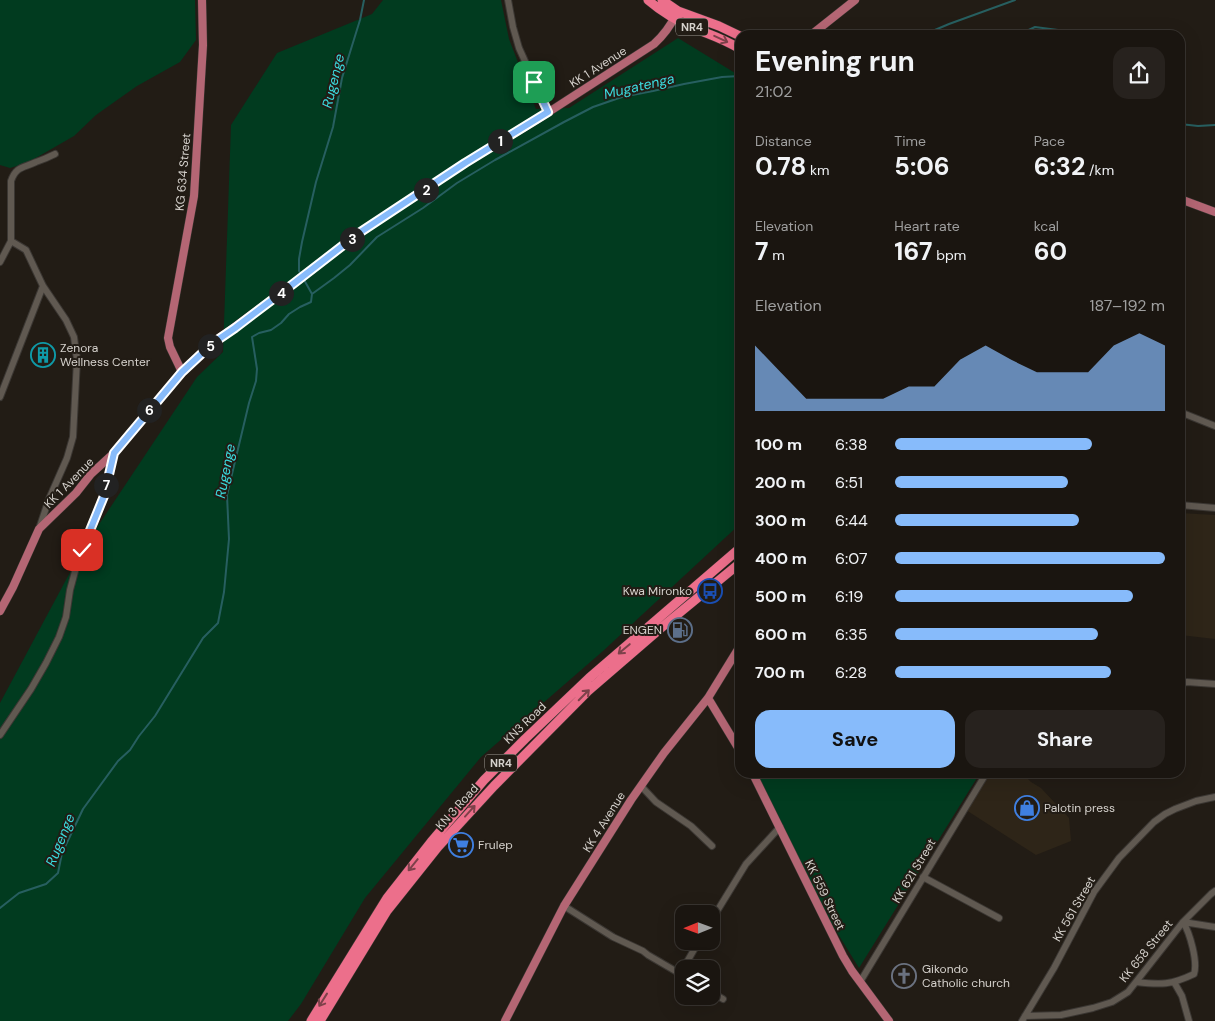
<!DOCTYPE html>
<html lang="en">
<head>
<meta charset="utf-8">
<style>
	:root { --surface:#1a1510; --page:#27221e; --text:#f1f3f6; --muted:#9f9f9f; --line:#383430; --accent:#87bbfb }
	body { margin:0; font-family:"DM Sans",sans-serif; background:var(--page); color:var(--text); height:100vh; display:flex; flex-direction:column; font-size:19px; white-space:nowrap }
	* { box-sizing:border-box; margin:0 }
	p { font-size:16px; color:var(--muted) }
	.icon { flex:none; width:28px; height:28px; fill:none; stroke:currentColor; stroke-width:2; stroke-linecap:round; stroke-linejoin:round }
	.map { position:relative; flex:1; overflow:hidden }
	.panel { position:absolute; left:735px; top:30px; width:450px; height:748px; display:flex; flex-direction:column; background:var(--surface); border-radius:15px; box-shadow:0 5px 20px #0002,0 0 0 1px var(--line) }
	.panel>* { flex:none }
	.needle { width:32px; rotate:269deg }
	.fabs { position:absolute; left:675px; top:905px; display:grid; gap:10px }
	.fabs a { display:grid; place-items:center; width:45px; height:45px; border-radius:10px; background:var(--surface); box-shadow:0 5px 20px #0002,0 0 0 1px var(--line); font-size:25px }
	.pin { position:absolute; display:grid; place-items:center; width:42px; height:42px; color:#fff; margin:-21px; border-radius:10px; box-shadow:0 2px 8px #0006 }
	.km { position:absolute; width:25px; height:25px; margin:-12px; border-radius:50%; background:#222; color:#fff; font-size:14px; line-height:25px; text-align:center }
	.round { display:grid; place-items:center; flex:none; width:52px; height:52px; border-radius:15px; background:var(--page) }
	.headline { display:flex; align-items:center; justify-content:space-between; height:85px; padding:0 20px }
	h1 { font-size:28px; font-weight:700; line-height:38px }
	.stats { display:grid; grid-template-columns:repeat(3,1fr); gap:8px; height:85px; padding:5px 20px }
	.stats div { display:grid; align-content:center }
	.stats b { font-size:25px; font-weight:700 }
	.stats small { font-size:14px; font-weight:400 }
	.stats p { font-size:14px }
	.chart { height:140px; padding:10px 20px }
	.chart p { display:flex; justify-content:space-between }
	.chart svg { width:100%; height:90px; margin-top:5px; fill:var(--accent); opacity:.7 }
	.cta { display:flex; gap:10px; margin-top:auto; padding:10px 20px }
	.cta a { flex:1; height:58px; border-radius:15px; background:var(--accent); color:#111; font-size:20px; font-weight:700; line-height:58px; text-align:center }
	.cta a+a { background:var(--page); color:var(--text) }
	ul { padding:0 20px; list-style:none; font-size:16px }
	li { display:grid; grid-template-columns:80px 60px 1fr; align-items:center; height:38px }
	li i { height:12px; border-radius:6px; background:var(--accent) }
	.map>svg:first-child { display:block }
	.built { fill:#2e2518 }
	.green { fill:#013b1f }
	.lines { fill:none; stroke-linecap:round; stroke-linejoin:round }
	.stream { stroke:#275f60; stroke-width:2 }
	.minor-casing { stroke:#3b3733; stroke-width:8 }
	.major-casing { stroke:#3b3733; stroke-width:9 }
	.highway-casing { stroke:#3b3733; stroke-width:10 }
	.minor { stroke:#605951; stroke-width:6 }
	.major { stroke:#b46674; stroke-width:8 }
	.highway { stroke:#ec6f8b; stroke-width:9 }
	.oneway { stroke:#7d414a }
	.route-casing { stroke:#fff; stroke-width:10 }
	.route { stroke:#87bbfb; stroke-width:6 }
	.labels { text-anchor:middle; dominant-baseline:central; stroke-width:4; stroke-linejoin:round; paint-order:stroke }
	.shield { fill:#221c15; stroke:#9f9b95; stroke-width:1 }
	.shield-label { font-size:11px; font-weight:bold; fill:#d5d1cc }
	.street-label { font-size:12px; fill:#d5d1cc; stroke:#221c15 }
	.poi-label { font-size:12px; fill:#d5d1cc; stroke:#221c15; text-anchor:start }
	.water-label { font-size:14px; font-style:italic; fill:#3bdcdf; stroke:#221c15 }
</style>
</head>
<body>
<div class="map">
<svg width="1215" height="1021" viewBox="0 0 1215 1021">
	<rect width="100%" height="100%" fill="#221c15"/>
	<path class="built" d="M 1180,513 L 1215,515 L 1215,639 L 1180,635 Z
		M 988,773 L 1022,773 L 1031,782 L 1041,788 L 1069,818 L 1071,841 L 1036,855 L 966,810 Z"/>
	<path class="green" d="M 0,0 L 195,0 L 196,40 L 180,62 L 137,86 L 120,98 L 96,115 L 74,136 L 27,163 L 10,168 L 0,165 Z
		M 383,0 L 501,0 L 509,39 L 536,109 L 569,108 L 678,38 L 740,76 L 740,524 L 603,651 L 481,757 L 365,898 L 301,1004 L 288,1021 L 0,1021 L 0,703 L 82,550 L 197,377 L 223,352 L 231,125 L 277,53 L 372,14 Z
		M 756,773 L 980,773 L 859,968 L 830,921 Z"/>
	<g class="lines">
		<path class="stream" d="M 923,35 L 949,24 L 1015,0
			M 1018,35 L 1035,27 L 1058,30 L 1064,35
			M 1180,124 L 1198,126 L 1215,125
			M 301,274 L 299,271 L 299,259 L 302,242 L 316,182 L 333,127 L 342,78 L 360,20 L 364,0
			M 312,294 L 334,278 L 350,265 L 377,237 L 423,208 L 457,183 L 495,160 L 564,122 L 593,107 L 622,97 L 653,91 L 684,84 L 722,77 L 740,76
			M 0,908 L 19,893 L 46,884 L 58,873 L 62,853 L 83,809 L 118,761 L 130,750 L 139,736 L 155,716 L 203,638 L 218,623 L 224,592 L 229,539 L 227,495 L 249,403 L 256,381 L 257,369 L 252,337 L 259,333 L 271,330 L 281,323 L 289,314 L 300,307 L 311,302 L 312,294 L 303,278"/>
		<defs>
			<path id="minor" d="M 508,0 L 513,27 L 519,48 L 548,112
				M 11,241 L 26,250 L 43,286 L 66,320 L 74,337 L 77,360 L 73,437 L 67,458 L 49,499 L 39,529
				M 0,262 L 11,241 L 11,181 C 16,166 24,168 36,162 C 42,160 49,157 55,154
				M 0,397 L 43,286
				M 1180,412 L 1215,426
				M 1180,505 L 1215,508
				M 1180,684 L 1187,682 L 1215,684
				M 0,735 L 31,689 L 46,663 L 59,637 L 66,617 L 70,590 L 77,564 L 104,496 L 114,453
				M 641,786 L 656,802 L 691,826 L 712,846
				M 923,877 L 999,918
				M 564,906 L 613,937 L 643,951 L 648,955 L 684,976
				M 711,921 L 746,864 L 780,827
				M 680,974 L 699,941
				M 860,982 L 987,772
				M 1136,982 C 1161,985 1171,985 1194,974 C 1198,962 1190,933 1183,922 L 1215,927
				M 1174,982 L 1182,996 L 1189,1021
				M 711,992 L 723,999
				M 1025,1016 L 1061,1015 L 1093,1008 L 1112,1002 L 1128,992 L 1183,922 L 1211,894 L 1215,891
				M 1022,1021 L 1054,968 L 1094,892 L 1119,858 L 1154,822 L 1165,814 L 1175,809 L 1196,801 L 1215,797"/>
			<path id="major" d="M 811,35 L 855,0
				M 1180,199 L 1215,212
				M 182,372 L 170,347 L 168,338 L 194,196 L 203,45 L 202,0
				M 0,611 L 13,587 L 39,529 L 76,493 L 91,474 L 114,453 L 182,372 L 213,343 L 293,284 L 359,233 L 465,163 L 541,117 L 654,44 C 664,35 671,25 677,13
				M 708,698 L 740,751
				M 752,772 L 843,956 L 852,971 L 889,1021
				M 505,1021 L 564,906 L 631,800 L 664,753 L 708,698 L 740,646"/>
			<path id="highway" d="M 648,0 C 662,12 679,22 696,29 C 711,35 726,40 740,49
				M 662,0 L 678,11 L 719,26 L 740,36
				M 311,1021 L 387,898 L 431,842 L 484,780 L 525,739 L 589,678 L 740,548
				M 320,1021 L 387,911 L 438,847 L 494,786 L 588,691 L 661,628 L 740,563"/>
		</defs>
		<use href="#minor" class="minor-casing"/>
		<use href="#major" class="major-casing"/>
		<use href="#highway" class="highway-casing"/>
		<use href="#minor" class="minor"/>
		<use href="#major" class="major"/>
		<use href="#highway" class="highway"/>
	</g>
	<defs><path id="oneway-shaft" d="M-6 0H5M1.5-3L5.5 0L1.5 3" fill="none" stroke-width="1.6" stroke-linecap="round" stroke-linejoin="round" transform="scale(1.25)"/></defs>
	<g class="oneway">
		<use href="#oneway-shaft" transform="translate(721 39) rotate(25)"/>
		<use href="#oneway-shaft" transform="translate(624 649) rotate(140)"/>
		<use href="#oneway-shaft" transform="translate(584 695) rotate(-45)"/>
		<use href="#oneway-shaft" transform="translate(470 811) rotate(-48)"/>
		<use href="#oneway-shaft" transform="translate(413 865) rotate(129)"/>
		<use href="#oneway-shaft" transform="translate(323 1000) rotate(122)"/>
	</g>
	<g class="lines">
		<defs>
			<path id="route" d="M 82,550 L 104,496 L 114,453 L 182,372 L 213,343 L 235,328 L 293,284 L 359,233 L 465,163 L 548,112 L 534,82"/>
		</defs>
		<use href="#route" class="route-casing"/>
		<use href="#route" class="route"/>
	</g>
	<defs>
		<symbol id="building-ring" viewBox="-11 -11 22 22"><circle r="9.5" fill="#221c15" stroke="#0f9aa8" stroke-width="1.5"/><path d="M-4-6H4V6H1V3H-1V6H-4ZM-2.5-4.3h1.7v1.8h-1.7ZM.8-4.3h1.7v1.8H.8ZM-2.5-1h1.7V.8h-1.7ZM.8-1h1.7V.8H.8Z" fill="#0f9aa8"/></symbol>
		<symbol id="bus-ring" viewBox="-11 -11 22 22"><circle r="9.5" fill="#221c15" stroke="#1a4fb4" stroke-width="1.5"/><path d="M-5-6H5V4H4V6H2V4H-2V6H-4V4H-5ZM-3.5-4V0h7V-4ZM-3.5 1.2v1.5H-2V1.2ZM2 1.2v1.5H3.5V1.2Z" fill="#1a4fb4"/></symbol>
		<symbol id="fuel-ring" viewBox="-11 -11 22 22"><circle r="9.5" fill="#221c15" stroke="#5c6f8a" stroke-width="1.5"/><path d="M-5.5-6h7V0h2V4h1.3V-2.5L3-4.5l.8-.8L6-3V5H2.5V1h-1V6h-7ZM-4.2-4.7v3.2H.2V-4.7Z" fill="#5c6f8a"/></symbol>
		<symbol id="shop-ring" viewBox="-11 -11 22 22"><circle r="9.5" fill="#221c15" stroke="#3f7fe0" stroke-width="1.5"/><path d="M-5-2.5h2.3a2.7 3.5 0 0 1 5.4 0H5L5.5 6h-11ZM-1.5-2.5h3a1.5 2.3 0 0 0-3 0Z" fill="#3f7fe0"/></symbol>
		<symbol id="supermarket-ring" viewBox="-11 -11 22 22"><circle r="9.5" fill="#221c15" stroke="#3f7fe0" stroke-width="1.5"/><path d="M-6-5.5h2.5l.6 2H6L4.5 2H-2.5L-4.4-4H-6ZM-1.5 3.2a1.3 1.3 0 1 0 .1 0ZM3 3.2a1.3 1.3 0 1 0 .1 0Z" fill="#3f7fe0"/></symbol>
		<symbol id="church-ring" viewBox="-11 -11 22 22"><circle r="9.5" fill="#221c15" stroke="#6b7280" stroke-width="1.5"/><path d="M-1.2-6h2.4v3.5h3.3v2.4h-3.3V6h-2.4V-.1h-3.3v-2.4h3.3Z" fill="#6b7280"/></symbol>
	</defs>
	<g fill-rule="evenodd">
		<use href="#building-ring" x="29" y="341" width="28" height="28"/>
		<use href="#bus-ring" x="696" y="577" width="28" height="28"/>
		<use href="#fuel-ring" x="666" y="616" width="28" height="28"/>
		<use href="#shop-ring" x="1013" y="794" width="28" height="28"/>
		<use href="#supermarket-ring" x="447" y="831" width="28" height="28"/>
		<use href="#church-ring" x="890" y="962" width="28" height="28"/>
	</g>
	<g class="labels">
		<g class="shield">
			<rect x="676" y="18.5" width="32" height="17" rx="4"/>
			<rect x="485" y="754.5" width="32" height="17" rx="4"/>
		</g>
		<g class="shield-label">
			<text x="692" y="27">NR4</text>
			<text x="501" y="763">NR4</text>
		</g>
		<g class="street-label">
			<text transform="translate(598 67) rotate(-33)">KK 1 Avenue</text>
			<text transform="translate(183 172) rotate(-85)">KG 634 Street</text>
			<text transform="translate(69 483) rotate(-46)">KK 1 Avenue</text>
			<text transform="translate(525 723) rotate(-44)">KN3 Road</text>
			<text transform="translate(457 807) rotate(-48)">KN 3 Road</text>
			<text transform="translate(604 822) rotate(-58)">KK 4 Avenue</text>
			<text transform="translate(914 871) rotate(-59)">KK 621 Street</text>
			<text transform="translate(825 895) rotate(64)">KK 559 Street</text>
			<text transform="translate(1074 909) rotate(-60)">KK 561 Street</text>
			<text transform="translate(1146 951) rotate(-51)">KK 658 Street</text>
		</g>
		<g class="poi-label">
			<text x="60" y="348">Zenora<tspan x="60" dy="14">Wellness Center</tspan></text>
			<text x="692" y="591" text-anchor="end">Kwa Mironko</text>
			<text x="662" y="630" text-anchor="end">ENGEN</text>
			<text x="1044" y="808">Palotin press</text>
			<text x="478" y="845">Frulep</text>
			<text x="922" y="969">Gikondo<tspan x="922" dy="14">Catholic church</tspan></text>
		</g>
		<g class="water-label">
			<text transform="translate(333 81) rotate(-76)">Rugenge</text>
			<text transform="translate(639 86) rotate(-13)">Mugatenga</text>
			<text transform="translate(225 471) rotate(-79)">Rugenge</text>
			<text transform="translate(60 840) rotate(-68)">Rugenge</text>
		</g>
	</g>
</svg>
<div class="fabs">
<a><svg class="needle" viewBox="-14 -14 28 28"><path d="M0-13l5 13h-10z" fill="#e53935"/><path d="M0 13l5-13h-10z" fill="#9f9f9f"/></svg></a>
<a><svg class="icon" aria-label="layers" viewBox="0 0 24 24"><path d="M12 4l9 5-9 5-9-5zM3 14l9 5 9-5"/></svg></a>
</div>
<div class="pin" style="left:534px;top:82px;background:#1e9e55"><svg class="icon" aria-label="arrive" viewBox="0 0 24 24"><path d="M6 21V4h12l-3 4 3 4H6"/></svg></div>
<div class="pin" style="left:82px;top:550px;background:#d93025"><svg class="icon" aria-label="check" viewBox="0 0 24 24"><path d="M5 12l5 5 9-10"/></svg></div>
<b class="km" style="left:500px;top:141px">1</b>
<b class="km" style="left:426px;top:190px">2</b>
<b class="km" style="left:352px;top:239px">3</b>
<b class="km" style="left:281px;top:293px">4</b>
<b class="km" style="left:210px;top:346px">5</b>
<b class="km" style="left:149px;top:410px">6</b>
<b class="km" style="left:106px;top:485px">7</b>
<section class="panel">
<div class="headline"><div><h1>Evening run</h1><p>21:02</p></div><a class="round"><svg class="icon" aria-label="share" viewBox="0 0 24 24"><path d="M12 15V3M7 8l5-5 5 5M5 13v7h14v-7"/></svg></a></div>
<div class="stats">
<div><p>Distance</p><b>0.78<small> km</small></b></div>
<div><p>Time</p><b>5:06</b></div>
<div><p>Pace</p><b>6:32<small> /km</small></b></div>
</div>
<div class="stats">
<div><p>Elevation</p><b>7<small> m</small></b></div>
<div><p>Heart rate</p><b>167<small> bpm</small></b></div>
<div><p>kcal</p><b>60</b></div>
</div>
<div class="chart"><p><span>Elevation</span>187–192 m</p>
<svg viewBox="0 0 160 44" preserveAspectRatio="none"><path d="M0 44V12L10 25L20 38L30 38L40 38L50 38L60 32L70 32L80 19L90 12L100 19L110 25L120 25L130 25L140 12L150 6L160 12V44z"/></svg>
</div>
<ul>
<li><b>100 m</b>6:38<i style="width:73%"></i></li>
<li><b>200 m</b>6:51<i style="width:64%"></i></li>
<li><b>300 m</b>6:44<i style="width:68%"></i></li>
<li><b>400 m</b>6:07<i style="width:100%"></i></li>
<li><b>500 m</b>6:19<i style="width:88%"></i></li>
<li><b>600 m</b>6:35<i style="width:75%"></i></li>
<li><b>700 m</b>6:28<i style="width:80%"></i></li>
</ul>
<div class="cta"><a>Save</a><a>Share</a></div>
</section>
</div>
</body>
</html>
